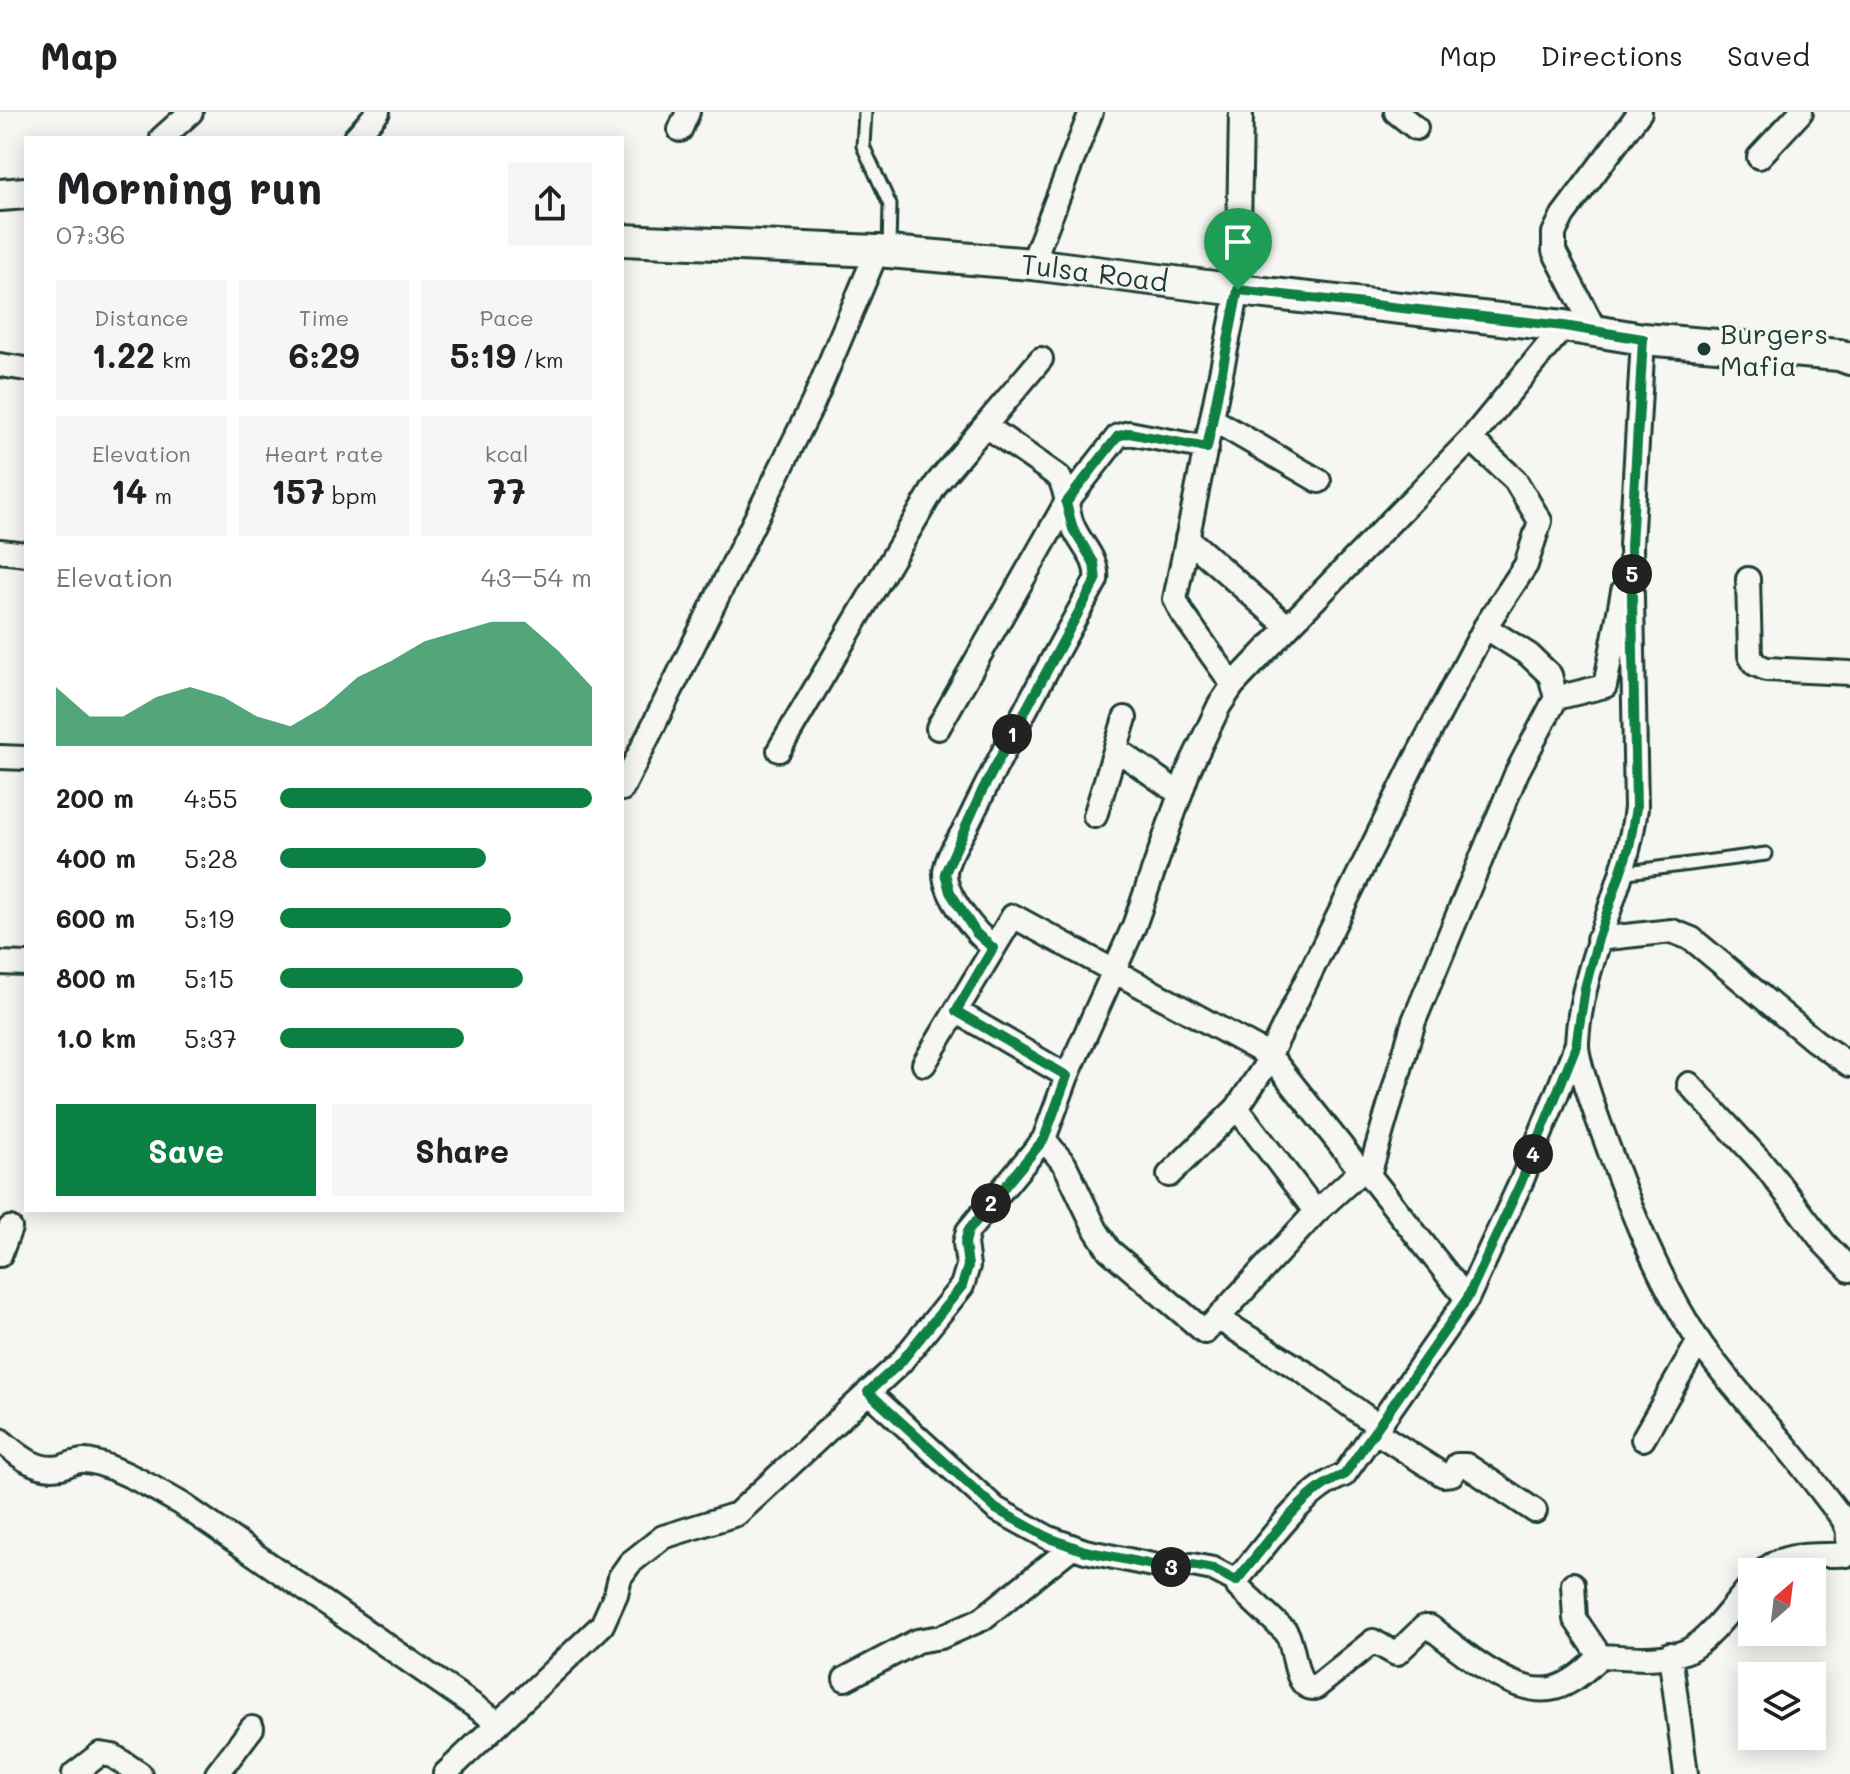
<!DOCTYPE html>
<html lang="en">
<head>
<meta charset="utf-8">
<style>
	:root { --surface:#fff; --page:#f6f6f6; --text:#202124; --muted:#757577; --line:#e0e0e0; --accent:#0b8043 }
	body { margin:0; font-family:Mali,sans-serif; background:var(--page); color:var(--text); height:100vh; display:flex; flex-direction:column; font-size:30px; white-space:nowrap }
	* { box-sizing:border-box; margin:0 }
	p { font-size:26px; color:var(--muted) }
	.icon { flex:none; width:44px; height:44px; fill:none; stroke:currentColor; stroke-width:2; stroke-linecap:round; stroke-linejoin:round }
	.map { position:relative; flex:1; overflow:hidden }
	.sheet { position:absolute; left:24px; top:24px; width:600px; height:1076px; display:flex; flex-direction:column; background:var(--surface); border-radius:0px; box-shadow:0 4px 20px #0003 }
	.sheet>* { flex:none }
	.needle { width:52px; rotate:28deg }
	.controls { position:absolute; left:1738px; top:1446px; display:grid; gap:16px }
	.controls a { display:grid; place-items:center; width:88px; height:88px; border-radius:0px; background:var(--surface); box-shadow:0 4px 20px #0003; font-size:40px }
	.pin { position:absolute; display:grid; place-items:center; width:68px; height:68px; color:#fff; margin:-82px -34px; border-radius:50% 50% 50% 0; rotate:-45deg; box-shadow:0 0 8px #0007 }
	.pin .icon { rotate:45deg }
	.km { position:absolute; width:40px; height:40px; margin:-20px; border-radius:50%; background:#222; color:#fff; font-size:22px; line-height:40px; text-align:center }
	.round { display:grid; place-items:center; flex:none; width:84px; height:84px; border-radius:0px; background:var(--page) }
	.overview { display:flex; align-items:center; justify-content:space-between; height:136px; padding:0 32px }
	h1 { font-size:44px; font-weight:700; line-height:60px }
	.figures { display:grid; grid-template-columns:repeat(3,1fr); gap:12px; height:136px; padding:8px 32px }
	.figures div { display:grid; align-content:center; border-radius:0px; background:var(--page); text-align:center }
	.figures b { font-size:34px; font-weight:700 }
	.figures small { font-size:22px; font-weight:400 }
	.figures p { font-size:22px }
	.chart { height:224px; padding:16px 32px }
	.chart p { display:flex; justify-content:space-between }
	.chart svg { width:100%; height:144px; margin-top:8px; fill:var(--accent); opacity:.7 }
	.button { display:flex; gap:16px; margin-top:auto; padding:16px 32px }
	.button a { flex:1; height:92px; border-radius:0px; background:var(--accent); color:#fff; font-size:32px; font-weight:700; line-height:92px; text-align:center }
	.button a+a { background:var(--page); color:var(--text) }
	ul { padding:0 32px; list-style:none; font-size:26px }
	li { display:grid; grid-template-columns:128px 96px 1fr; align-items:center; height:60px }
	li i { height:20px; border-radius:10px; background:var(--accent) }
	header { display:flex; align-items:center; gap:48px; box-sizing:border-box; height:112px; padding:0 40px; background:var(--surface); border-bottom:2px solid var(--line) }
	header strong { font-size:38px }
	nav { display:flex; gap:44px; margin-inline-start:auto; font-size:28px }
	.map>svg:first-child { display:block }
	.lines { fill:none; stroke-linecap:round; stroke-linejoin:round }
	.service-casing { stroke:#1f3d34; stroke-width:17 }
	.minor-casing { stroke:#1f3d34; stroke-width:28 }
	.secondary-casing { stroke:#1f3d34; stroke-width:36 }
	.service { stroke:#f6f6f2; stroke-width:11 }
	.minor { stroke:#f6f6f2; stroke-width:22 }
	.secondary { stroke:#f6f6f2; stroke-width:30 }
	.route-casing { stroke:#fff; stroke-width:16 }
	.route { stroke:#0b8043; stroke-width:10 }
	.poi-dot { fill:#1f3d34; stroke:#f6f6f2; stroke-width:3 }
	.labels { text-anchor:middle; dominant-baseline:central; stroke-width:6; stroke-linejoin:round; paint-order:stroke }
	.street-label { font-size:28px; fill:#1f3d34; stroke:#f6f6f2 }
	.poi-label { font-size:28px; fill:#1f3d34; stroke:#f6f6f2; text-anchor:start }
</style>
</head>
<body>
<header>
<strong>Map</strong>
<nav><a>Map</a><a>Directions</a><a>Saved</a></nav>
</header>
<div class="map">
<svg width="1850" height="1662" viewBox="0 0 1850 1662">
	<rect width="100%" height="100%" fill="#f6f6f2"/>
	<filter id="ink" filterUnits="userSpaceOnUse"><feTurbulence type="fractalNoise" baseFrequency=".0125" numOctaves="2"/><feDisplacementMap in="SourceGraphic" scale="16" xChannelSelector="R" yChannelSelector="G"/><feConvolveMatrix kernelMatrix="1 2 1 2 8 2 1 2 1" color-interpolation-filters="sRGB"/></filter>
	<g filter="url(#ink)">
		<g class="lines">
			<defs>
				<path id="service" d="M 865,0 L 863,34 L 890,93 L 889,137
					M 1620,761 L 1766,742"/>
				<path id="minor" d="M 1396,0 L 1416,16
					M 680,18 L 688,0
					M 162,26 L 191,0
					M 355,26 L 378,0
					M 1759,45 L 1801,0
					M 1032,152 L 1091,0
					M 1595,218 L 1554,139 L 1554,121 L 1563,103 L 1640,0
					M 1643,227 L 1631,434 L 1636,696 C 1626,777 1581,849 1577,931 C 1576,947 1597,1006 1604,1024 C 1629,1093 1657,1166 1698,1228 C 1723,1264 1754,1297 1783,1331 C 1804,1355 1823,1382 1843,1407 L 1848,1419 L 1847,1443
					M 0,253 L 26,257
					M 1212,307 L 1319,369
					M 986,314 L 1059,365 C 1067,379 1066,394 1071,409 C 1077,430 1099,445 1096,468 C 1052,548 1008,628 968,711 C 961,725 947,743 945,760 C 944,784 976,821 993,836
					M 1187,426 L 1288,515
					M 0,439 L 26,442
					M 1748,467 L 1750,544 L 1755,552 L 1766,557 L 1850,561
					M 1233,573 L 1182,501 L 1175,487 L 1238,178 L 1241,0
					M 1556,586 L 1605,574 L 1623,479
					M 938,616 L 1066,391 L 1118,324 L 1129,321 L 1207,336
					M 1116,637 L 1180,682
					M 779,638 L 937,371 L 1041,247
					M 0,645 L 26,646
					M 622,677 L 813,291 L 877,139
					M 1095,704 L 1125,606
					M 1598,827 L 1672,819 L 1692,827 L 1815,929 L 1850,953
					M 0,851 L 26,852
					M 956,899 L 1067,964
					M 924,952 L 1013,804 L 1270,944 L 1361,1059 L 1369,1063 L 1467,1187
					M 1689,972 L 1766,1055 L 1824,1131 L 1850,1158
					M 1237,996 L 1316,1100
					M 1044,1027 L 1065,1053 L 1096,1118 L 1109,1138 L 1205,1220 L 1316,1100 L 1361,1059
					M 1169,1063 L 1237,996 L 1263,957 L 1414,650 L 1485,515 L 1526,453 L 1540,409 L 1515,368 L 1471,327
					M 1369,1063 L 1414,909 L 1517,660 L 1556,586 L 1550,563 L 1529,543 L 1485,515
					M 0,1143 L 10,1116
					M 1219,1207 L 1304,1260 L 1380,1315
					M 868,1280 L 996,1397 L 1049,1426 L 1085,1439 L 1162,1455 L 1192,1453 L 1213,1457 L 1236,1469 L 1238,1475 L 1286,1520 C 1297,1536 1292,1577 1315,1576 L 1373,1529 L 1396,1542 L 1424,1515 L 1430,1515 C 1460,1538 1515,1587 1555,1576 C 1573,1571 1588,1557 1600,1544 C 1627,1545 1661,1550 1687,1539 C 1710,1528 1735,1491 1752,1472
					M 1376,1320 L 1443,1363 L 1452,1362 L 1457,1353 L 1466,1353 L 1535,1399
					M 1643,1327 L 1699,1229
					M 0,1328 C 18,1343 36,1360 61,1355 C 68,1353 78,1348 85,1349 C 112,1351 159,1379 183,1393 L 499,1611
					M 1763,1460 C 1783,1438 1822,1445 1850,1442
					M 1236,1469 C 1264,1437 1303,1377 1344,1363 L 1467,1187 L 1522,1068 L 1576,934
					M 1573,1472 L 1575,1507 L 1600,1544
					M 1670,1542 L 1686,1662
					M 845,1567 L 917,1529 L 941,1525 L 982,1507 L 1072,1435
					M 74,1662 L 100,1642 L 113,1644 L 140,1662
					M 217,1662 L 252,1616
					M 445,1662 L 602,1513 L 616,1482 L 620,1465 L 630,1451 L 663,1425 L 737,1402 L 900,1251 L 962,1174 L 968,1154 L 965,1131 L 968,1119 L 1044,1027 L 1067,964 L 1134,814 L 1189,657 L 1219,594 L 1233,573 L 1288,515 L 1471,327 L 1564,214"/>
				<g id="secondary">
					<path d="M 0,83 L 26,81"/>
					<path id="s1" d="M 622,128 L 877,139 L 1032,152 L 1238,178 L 1564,214 L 1643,227 L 1839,243 L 1850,247"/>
				</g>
			</defs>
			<use href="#service" class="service-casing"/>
			<use href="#minor" class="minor-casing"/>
			<use href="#secondary" class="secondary-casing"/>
			<use href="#service" class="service"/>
			<use href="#minor" class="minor"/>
			<use href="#secondary" class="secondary"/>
		</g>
	</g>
	<g class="lines" filter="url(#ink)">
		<defs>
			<path id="route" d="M 1238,178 L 1564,214 L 1643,227 L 1631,434 L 1636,696 L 1629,735 L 1598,827 L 1585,876 L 1576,934 L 1522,1068 L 1467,1187 L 1344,1363 C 1303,1377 1264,1436 1236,1469 L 1213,1457 L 1192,1453 L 1162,1455 L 1085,1439 L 1049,1426 L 996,1397 L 868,1280 L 900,1251 L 962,1174 L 968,1154 L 965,1131 L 968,1119 L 1044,1027 L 1067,964 L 956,899 L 993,836 L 976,821 L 950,780 L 945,761 L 982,679 L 1096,468 L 1094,451 L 1073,417 L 1066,391 L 1118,324 L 1129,321 L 1207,336 Z"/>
		</defs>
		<use href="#route" class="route-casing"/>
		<use href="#route" class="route"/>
	</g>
	<circle class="poi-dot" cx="1704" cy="237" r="8"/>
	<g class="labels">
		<g class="street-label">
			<text stroke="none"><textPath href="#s1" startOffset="474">Tulsa Road</textPath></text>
		</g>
		<g class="poi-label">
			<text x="1720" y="221">Burgers<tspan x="1720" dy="32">Mafia</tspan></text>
		</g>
	</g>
</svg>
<div class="controls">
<a><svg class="needle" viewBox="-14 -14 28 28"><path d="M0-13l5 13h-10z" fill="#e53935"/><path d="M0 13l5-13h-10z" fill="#757577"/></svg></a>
<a><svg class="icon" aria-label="layers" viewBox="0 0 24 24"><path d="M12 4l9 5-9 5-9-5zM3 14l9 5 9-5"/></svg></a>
</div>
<div class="pin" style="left:1238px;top:178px;background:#1e9e55"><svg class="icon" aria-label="arrive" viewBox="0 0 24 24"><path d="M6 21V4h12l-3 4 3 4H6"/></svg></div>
<b class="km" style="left:1012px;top:622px">1</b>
<b class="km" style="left:991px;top:1091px">2</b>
<b class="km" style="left:1171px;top:1455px">3</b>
<b class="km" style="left:1533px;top:1042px">4</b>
<b class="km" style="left:1632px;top:462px">5</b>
<section class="sheet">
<div class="overview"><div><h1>Morning run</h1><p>07:36</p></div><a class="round"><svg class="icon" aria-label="share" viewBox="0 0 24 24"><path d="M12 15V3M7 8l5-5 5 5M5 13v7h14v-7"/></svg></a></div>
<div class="figures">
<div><p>Distance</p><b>1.22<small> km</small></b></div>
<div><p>Time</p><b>6:29</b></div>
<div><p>Pace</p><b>5:19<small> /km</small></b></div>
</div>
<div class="figures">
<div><p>Elevation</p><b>14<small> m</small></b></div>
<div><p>Heart rate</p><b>157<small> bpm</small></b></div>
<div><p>kcal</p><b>77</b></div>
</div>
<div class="chart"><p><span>Elevation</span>43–54 m</p>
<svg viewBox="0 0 160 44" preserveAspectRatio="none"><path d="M0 44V26L10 35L20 35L30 29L40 26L50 29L60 35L70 38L80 32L90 23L100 18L110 12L120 9L130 6L140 6L150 15L160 26V44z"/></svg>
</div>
<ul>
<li><b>200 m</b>4:55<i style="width:100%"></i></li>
<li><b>400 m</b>5:28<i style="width:66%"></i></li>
<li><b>600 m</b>5:19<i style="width:74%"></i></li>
<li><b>800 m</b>5:15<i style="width:78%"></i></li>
<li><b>1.0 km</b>5:37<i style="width:59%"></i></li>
</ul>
<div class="button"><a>Save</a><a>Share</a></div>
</section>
</div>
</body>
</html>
